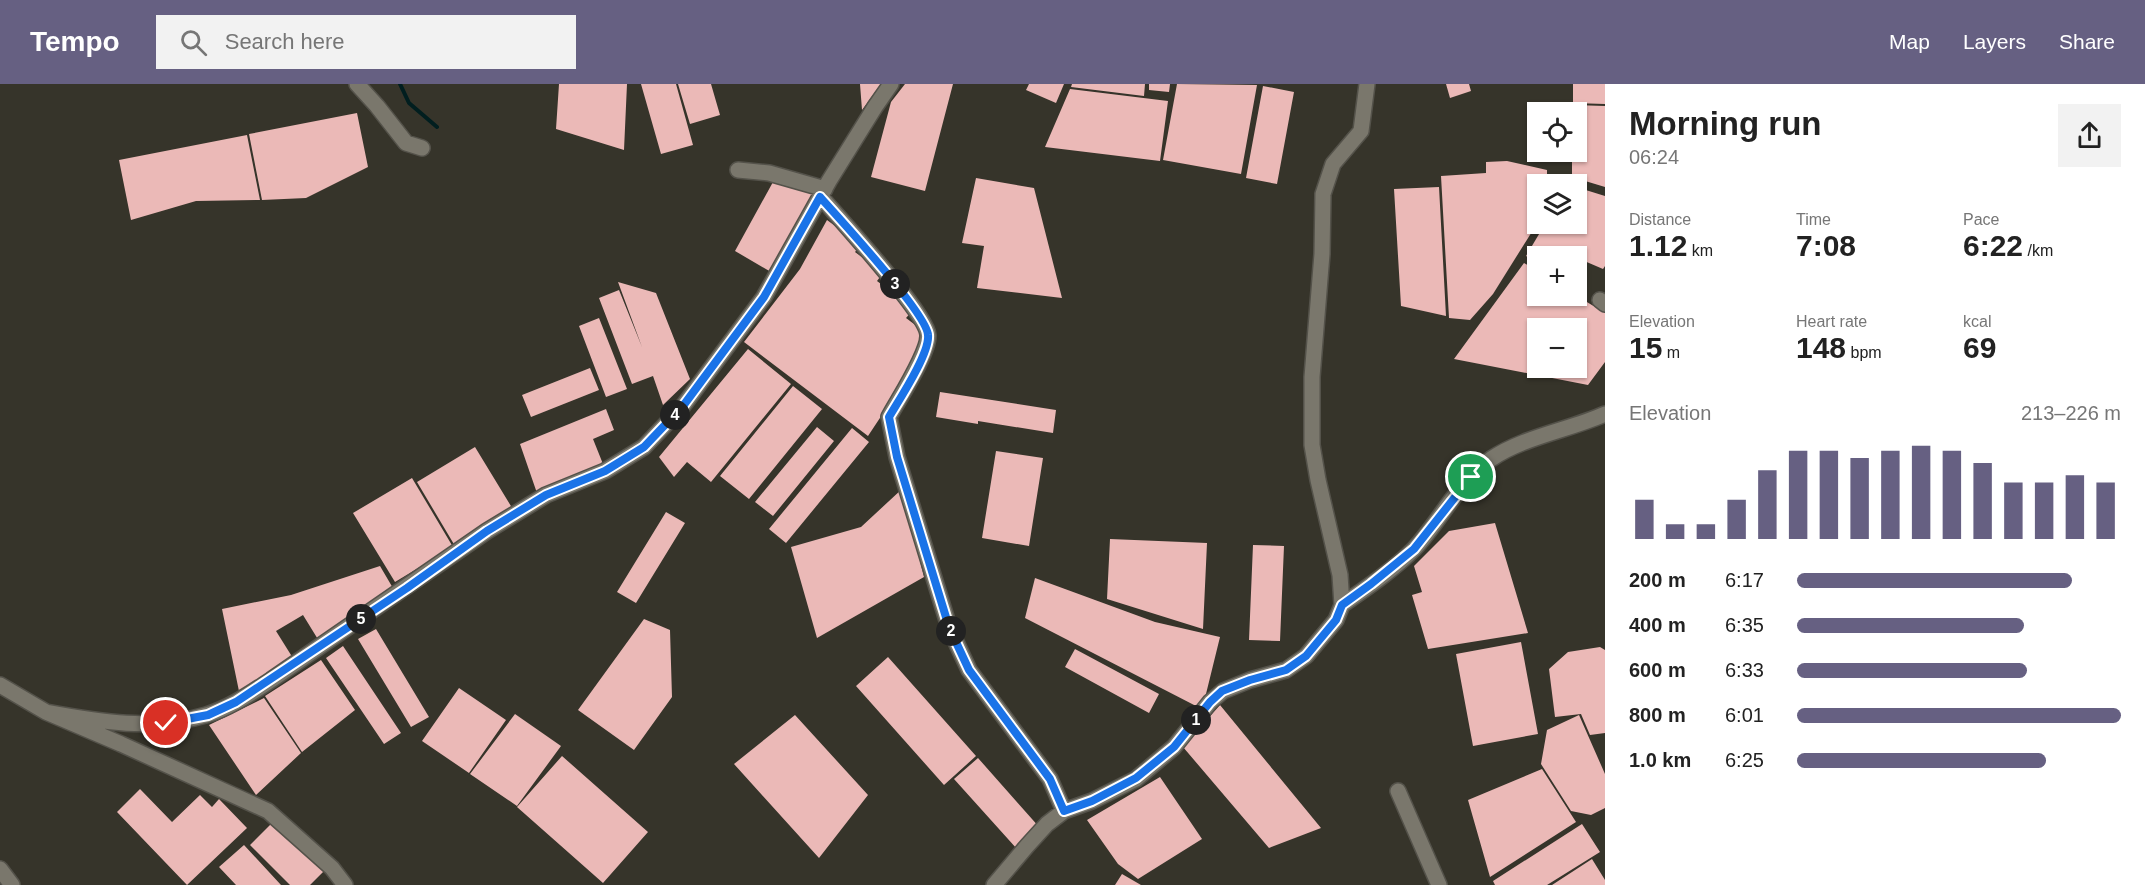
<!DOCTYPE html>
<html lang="en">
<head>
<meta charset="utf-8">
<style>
	:root { --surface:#fff; --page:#f2f2f2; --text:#222; --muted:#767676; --accent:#666082 }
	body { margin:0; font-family:Arial,sans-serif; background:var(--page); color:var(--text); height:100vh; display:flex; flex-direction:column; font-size:22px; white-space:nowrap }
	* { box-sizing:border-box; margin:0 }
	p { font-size:20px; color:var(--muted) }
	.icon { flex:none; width:33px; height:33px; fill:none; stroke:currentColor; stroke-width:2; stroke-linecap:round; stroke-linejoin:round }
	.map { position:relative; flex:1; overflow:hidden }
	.details { display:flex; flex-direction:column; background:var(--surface); width:540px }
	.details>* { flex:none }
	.buttons { position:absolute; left:1527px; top:18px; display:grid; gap:12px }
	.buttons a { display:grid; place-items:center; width:60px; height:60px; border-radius:0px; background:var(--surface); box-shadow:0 2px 4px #0004; font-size:30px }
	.pin { position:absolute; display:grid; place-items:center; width:51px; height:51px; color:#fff; margin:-26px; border:3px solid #fff; border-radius:50%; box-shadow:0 2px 6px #0007 }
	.km { position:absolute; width:30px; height:30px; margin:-15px; border-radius:50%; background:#222; color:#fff; font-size:16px; line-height:30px; text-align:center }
	.round { display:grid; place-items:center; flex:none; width:63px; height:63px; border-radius:0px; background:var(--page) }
	.head { display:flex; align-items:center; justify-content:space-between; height:102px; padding:0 24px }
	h1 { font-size:33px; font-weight:600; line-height:45px }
	.figures { display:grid; grid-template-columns:repeat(3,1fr); gap:9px; height:102px; padding:6px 24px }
	.figures div { display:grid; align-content:center }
	.figures b { font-size:30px; font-weight:600 }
	.figures small { font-size:16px; font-weight:400 }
	.figures p { font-size:16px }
	.chart { height:168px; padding:12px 24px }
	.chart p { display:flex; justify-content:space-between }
	.chart svg { width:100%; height:108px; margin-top:6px; stroke:var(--accent); stroke-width:6 }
	ul { padding:0 24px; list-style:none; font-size:20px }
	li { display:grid; grid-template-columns:96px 72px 1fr; align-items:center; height:45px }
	li i { height:15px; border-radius:8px; background:var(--accent) }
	header { display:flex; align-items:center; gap:36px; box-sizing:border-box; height:84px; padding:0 30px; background:var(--accent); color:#fff }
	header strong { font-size:28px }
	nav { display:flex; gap:33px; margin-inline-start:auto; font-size:21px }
	.search { width:420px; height:54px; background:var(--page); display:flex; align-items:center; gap:15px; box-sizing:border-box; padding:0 21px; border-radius:0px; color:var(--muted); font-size:22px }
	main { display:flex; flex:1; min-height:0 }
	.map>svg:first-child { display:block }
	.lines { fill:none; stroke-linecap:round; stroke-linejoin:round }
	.stream { stroke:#011e1f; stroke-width:4 }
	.building { fill:#ebb9b7; fill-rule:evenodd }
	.minor-casing { stroke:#54524a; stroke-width:18 }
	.minor { stroke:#7a776c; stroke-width:15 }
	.route-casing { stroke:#fff; stroke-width:12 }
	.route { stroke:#1a73e8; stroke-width:8 }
</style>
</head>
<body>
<header>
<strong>Tempo</strong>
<div class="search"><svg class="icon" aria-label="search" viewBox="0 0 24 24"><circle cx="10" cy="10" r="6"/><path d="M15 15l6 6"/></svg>Search here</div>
<nav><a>Map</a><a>Layers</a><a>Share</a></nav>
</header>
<main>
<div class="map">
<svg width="1605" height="801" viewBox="0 0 1605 801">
	<rect width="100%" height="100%" fill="#36342a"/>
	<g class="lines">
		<path class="stream" d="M 400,0 L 409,19 L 437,43"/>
	</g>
	<path class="building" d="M 559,0 L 627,0 L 624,66 L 556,45 Z
		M 641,0 L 676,0 L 693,61 L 661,70 Z
		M 678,0 L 711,0 L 720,31 L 690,40 Z
		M 860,0 L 881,0 L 862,26 Z
		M 905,0 L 953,0 L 925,107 L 871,93 L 891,18 Z
		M 1029,0 L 1064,0 L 1056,19 L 1026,6 Z
		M 1072,0 L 1145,0 L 1144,12 L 1071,3 Z
		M 1149,0 L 1170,0 L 1169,8 L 1149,6 Z
		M 1177,0 L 1257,1 L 1241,90 L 1163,76 Z
		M 1446,0 L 1469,0 L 1471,7 L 1450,14 Z
		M 1573,0 L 1605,0 L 1605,20 L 1573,19 Z
		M 1263,2 L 1294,8 L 1277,100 L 1246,94 Z
		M 1070,5 L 1168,17 L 1160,77 L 1045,63 Z
		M 1573,21 L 1605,22 L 1605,103 L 1572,93 L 1572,68 L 1576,68 L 1576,28 L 1573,28 Z
		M 357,29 L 368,83 L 306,114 L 262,116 L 249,50 Z
		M 247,51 L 260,116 L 196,117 L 131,136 L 119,76 Z
		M 1507,77 L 1547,86 L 1547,100 L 1538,100 L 1538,138 L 1493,210 L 1470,236 L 1449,234 L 1441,92 L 1486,89 L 1486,78 Z
		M 976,94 L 1034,104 L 1062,214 L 977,204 L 984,162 L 962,159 Z
		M 773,98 L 816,108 L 771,188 L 735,167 Z
		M 1439,103 L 1446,232 L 1401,222 L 1394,105 Z
		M 1576,103 L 1605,112 L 1605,182 L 1603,185 L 1582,176 L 1576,186 L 1576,172 L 1538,172 L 1538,179 L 1526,172 L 1545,140 L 1576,140 Z
		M 827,136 L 861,161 L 855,168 L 883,189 L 877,197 L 914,225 L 906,234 L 926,249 L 919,275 L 868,352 L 744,258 L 800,185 Z
		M 1524,179 L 1538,187 L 1538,212 L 1577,212 L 1605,229 L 1605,278 L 1588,301 L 1454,275 ZM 1538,244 L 1576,244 L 1576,284 L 1538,284 Z
		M 618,198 L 656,209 L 690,295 L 663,321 L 653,292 L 632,300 L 599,214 L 619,206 L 642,263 Z
		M 599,234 L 627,305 L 606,313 L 579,242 Z
		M 748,265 L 791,300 L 711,398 L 687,378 L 674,393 L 659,373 Z
		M 590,284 L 599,306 L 531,333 L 522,311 Z
		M 793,302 L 822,325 L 749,415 L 720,392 Z
		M 940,308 L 1056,326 L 1053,349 L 978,337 L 978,340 L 936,333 Z
		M 606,325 L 614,346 L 593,355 L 605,385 L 538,412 L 520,360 Z
		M 817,343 L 834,357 L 773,432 L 755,418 Z
		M 852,344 L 869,358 L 786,459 L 769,445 Z
		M 475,363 L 514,427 L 455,462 L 417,398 Z
		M 996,367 L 1043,374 L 1029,462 L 982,454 Z
		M 412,394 L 453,463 L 395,498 L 353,429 Z
		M 902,405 L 924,493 L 817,554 L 791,463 L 861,443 Z
		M 666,428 L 685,439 L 636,519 L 617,508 Z
		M 1495,439 L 1528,549 L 1428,565 L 1412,511 L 1422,508 L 1414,482 L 1449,447 Z
		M 1110,455 L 1207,459 L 1203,545 L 1107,515 Z
		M 1253,461 L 1284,462 L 1280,557 L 1249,556 Z
		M 380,482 L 397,511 L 319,557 L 303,531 L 276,547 L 296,579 L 240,612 L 222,525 L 291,511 Z
		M 1035,494 L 1155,538 L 1220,553 L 1205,614 L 1196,622 L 1025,534 Z
		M 644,535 L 670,546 L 672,613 L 634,666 L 578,626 Z
		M 376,545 L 429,633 L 411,643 L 358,555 Z
		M 1521,558 L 1538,650 L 1473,662 L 1456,570 Z
		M 343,562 L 401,649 L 384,660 L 326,574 Z
		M 1600,563 L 1605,566 L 1605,649 L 1590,651 L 1581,630 L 1555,633 L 1549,585 L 1568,568 Z
		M 1075,565 L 1159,610 L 1149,629 L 1065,583 Z
		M 888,573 L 976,672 L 944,701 L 856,602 Z
		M 321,576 L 355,626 L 302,668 L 265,612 Z
		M 459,604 L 506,636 L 469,689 L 422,657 Z
		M 264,614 L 301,669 L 256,711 L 209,641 Z
		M 1220,621 L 1321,744 L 1269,764 L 1183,663 Z
		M 515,630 L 561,662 L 517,722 L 470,690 Z
		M 795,631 L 868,711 L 819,774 L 734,680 Z
		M 1579,631 L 1605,690 L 1605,724 L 1591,731 L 1571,727 L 1541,680 L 1547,646 Z
		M 562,672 L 648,748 L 603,799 L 517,723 Z
		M 978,674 L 1040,744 L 1017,765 L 954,695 Z
		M 1542,685 L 1576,738 L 1490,793 L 1468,716 Z
		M 1160,693 L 1202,755 L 1138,795 L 1118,780 L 1087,736 Z
		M 140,705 L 172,738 L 200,711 L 212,723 L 219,715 L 247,744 L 187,801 L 117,728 Z
		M 273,738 L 324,787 L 310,801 L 290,801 L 250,761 Z
		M 1582,740 L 1600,768 L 1547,801 L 1495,801 L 1493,797 Z
		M 244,761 L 281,801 L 236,801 L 219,783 Z
		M 1592,775 L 1605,796 L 1605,801 L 1552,801 Z
		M 1122,790 L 1141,801 L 1115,801 Z"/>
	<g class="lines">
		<defs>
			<path id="minor" d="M 357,0 L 377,22 L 406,59 L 422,64
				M 738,86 L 769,89 L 825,105
				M 821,113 C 839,134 927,230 928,251 C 929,269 898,316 889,333 L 897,373 L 949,543 L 969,586 L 1050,695 L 1064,727
				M 1600,216 L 1605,220
				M 1342,521 C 1366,504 1393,486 1414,465 C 1439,439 1460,395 1491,375 C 1523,353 1569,346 1605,330
				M 0,601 L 46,628 L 121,660 L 268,727 L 332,784 L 345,801
				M 46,628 C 100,638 153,647 206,631 C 230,624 251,609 271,596 L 487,447 L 546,411 L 605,387 L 644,363 L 683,322 L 764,213 L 829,97 L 875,23 L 891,0
				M 1398,707 L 1439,801
				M 0,785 L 12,801
				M 994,801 L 1027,762 L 1047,740 L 1064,727 L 1092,717 L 1136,695 L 1174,663 L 1210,618 L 1223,607 L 1250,596 L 1286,586 L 1306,572 L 1336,536 L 1342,521 L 1340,491 L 1318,396 L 1312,361 L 1312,293 L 1322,170 L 1323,110 L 1333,80 L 1361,47 L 1367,0"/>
		</defs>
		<use href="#minor" class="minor-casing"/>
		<use href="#minor" class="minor"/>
	</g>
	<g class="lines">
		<defs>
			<path id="route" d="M 166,639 L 208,631 L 236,618 L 407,504 L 487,447 L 546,411 L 605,387 L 644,363 L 683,322 L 764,213 L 820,113 C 839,134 927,230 928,251 C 930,269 899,316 889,333 L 897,373 L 949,543 L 969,586 L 1050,695 L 1064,727 L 1092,717 L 1136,694 L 1174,663 L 1210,618 L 1222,607 L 1250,596 L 1286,586 L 1306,572 L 1336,536 L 1342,521 L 1371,500 L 1414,465 L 1471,393"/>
		</defs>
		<use href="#route" class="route-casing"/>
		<use href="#route" class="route"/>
	</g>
</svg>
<div class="buttons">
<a><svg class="icon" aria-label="locate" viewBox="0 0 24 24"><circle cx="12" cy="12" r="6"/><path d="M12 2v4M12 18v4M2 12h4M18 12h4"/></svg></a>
<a><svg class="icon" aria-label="layers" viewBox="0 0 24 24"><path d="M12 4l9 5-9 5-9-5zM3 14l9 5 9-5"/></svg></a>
<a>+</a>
<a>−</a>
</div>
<div class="pin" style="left:1471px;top:393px;background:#1e9e55"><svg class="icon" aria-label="arrive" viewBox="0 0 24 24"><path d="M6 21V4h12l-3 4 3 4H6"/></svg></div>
<div class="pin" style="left:166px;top:639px;background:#d93025"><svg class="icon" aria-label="check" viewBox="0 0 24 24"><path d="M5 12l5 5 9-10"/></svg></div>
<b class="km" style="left:1196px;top:636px">1</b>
<b class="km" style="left:951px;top:547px">2</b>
<b class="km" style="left:895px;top:200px">3</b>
<b class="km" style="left:675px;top:331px">4</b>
<b class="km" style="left:361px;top:535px">5</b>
</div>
<section class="details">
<div class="head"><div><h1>Morning run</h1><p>06:24</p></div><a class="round"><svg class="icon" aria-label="share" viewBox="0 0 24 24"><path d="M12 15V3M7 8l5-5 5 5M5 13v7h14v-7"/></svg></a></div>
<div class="figures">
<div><p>Distance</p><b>1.12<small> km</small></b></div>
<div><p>Time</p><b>7:08</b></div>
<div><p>Pace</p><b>6:22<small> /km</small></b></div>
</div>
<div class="figures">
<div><p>Elevation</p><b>15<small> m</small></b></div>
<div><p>Heart rate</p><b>148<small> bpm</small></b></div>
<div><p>kcal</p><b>69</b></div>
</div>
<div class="chart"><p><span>Elevation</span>213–226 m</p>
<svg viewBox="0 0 160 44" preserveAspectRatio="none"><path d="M5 44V28M15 44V38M25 44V38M35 44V28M45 44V16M55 44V8M65 44V8M75 44V11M85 44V8M95 44V6M105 44V8M115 44V13M125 44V21M135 44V21M145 44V18M155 44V21"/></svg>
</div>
<ul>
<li><b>200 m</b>6:17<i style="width:85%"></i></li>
<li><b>400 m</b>6:35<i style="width:70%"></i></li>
<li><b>600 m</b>6:33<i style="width:71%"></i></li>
<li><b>800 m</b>6:01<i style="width:100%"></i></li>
<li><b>1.0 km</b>6:25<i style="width:77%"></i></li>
</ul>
</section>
</main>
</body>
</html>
